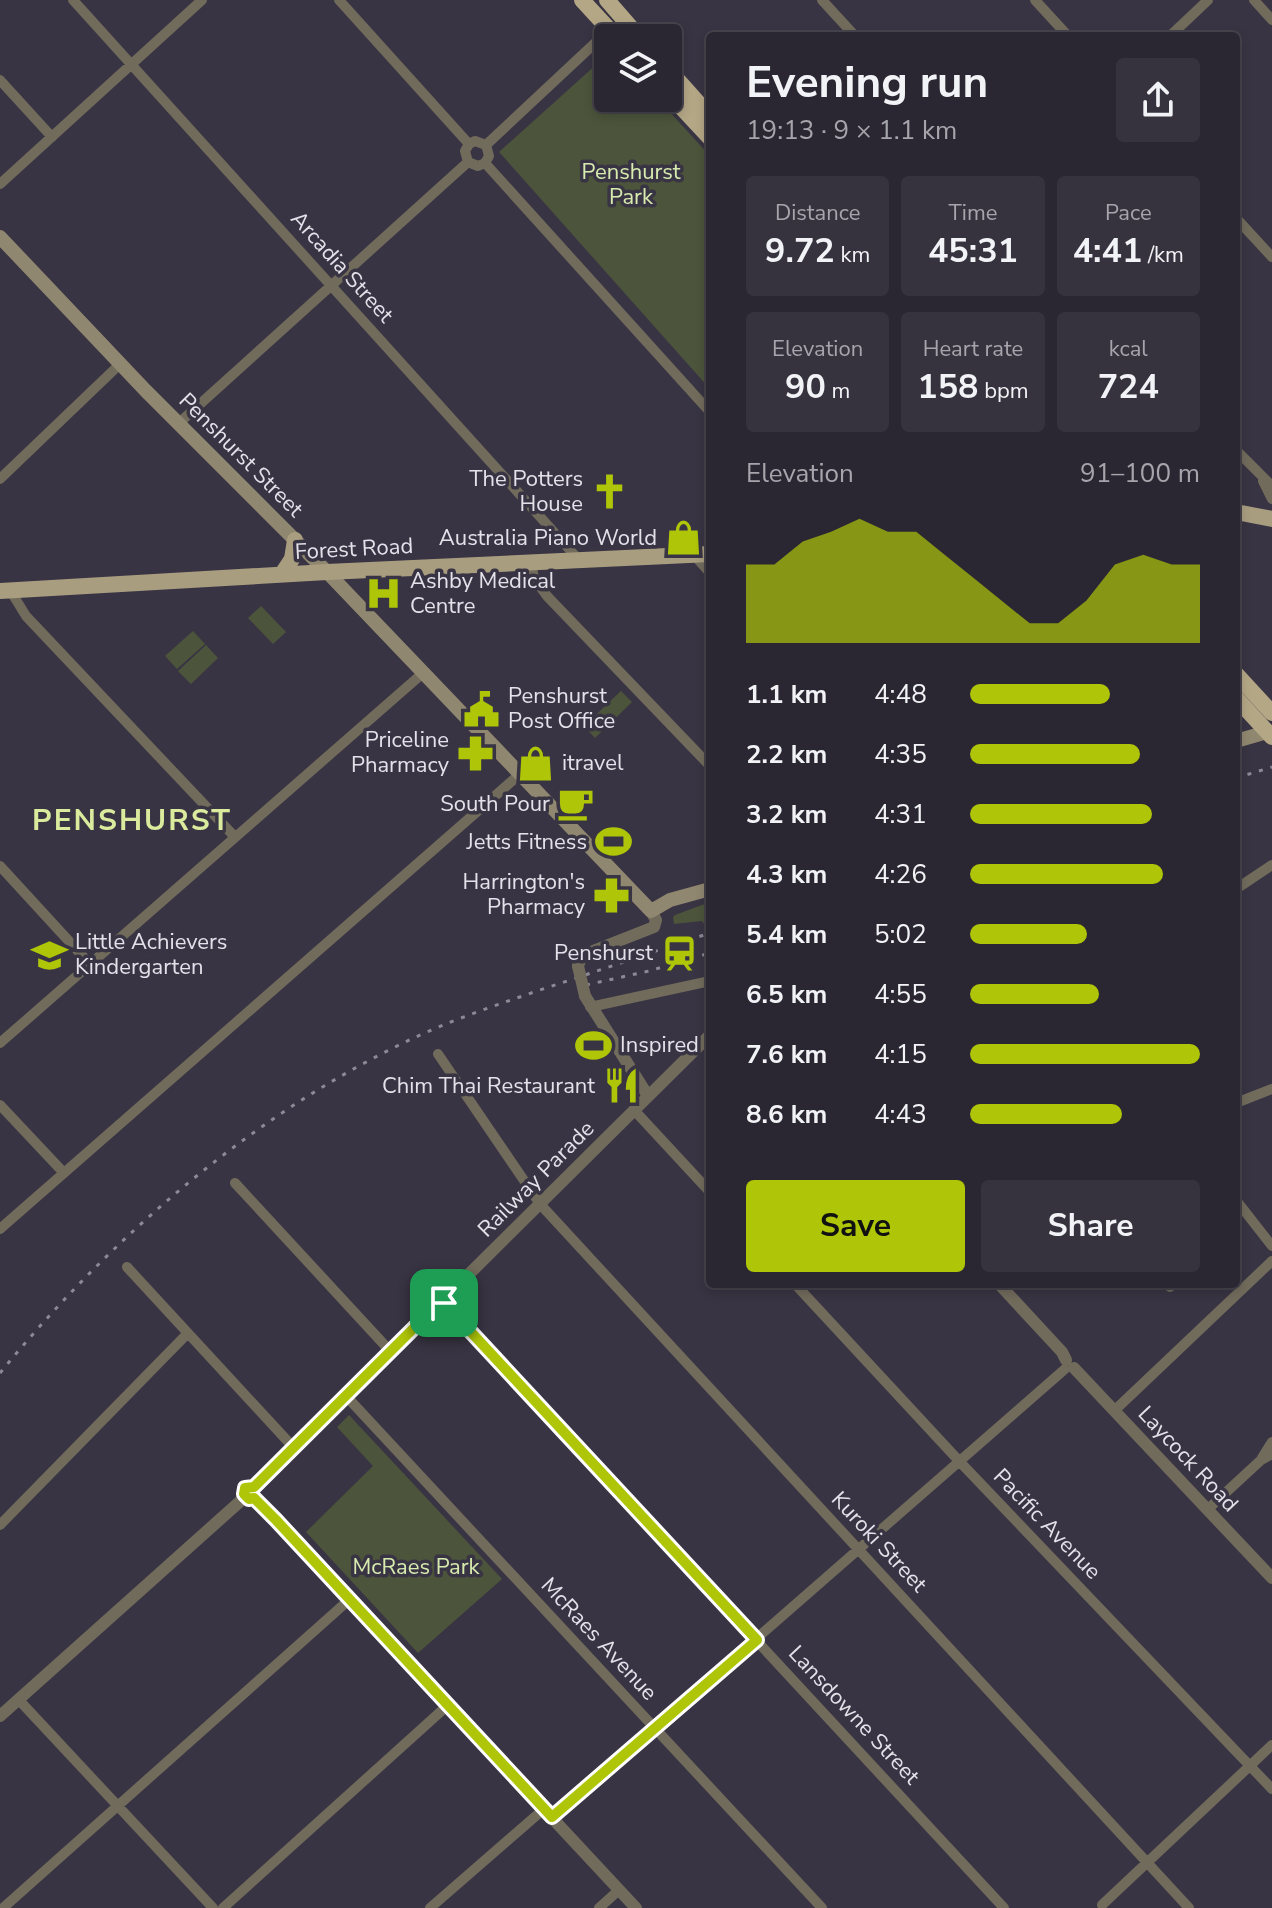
<!DOCTYPE html>
<html lang="en">
<head>
<meta charset="utf-8">
<style>
	:root { --surface:#2b2732; --page:#37333e; --text:#f1f3f6; --muted:#a6a5ac; --line:#47444d; --accent:#aec508 }
	body { margin:0; font-family:"Nunito Sans",sans-serif; background:var(--page); color:var(--text); height:100vh; display:flex; flex-direction:column; font-size:30px; white-space:nowrap }
	* { box-sizing:border-box; margin:0 }
	p { font-size:26px; color:var(--muted) }
	.icon { flex:none; width:44px; height:44px; fill:none; stroke:currentColor; stroke-width:2; stroke-linecap:round; stroke-linejoin:round }
	.map { position:relative; flex:1; overflow:hidden }
	.details { position:absolute; left:706px; top:32px; width:534px; height:1256px; display:flex; flex-direction:column; background:var(--surface); border-radius:8px; box-shadow:0 4px 12px #0003,0 0 0 2px var(--line) }
	.details>* { flex:none }
	.fabs { position:absolute; left:594px; top:24px; display:grid; gap:16px }
	.fabs a { display:grid; place-items:center; width:88px; height:88px; border-radius:8px; background:var(--surface); box-shadow:0 4px 12px #0003,0 0 0 2px var(--line); font-size:40px }
	.pin { position:absolute; display:grid; place-items:center; width:68px; height:68px; color:#fff; margin:-34px; border-radius:16px; box-shadow:0 4px 12px #0006 }
	.round { display:grid; place-items:center; flex:none; width:84px; height:84px; border-radius:8px; background:var(--page) }
	.headline { display:flex; align-items:center; justify-content:space-between; height:136px; padding:0 40px }
	h1 { font-size:44px; font-weight:700; line-height:60px }
	.metrics { display:grid; grid-template-columns:repeat(3,1fr); gap:12px; height:136px; padding:8px 40px }
	.metrics div { display:grid; align-content:center; border-radius:8px; background:var(--page); text-align:center }
	.metrics b { font-size:34px; font-weight:700 }
	.metrics small { font-size:22px; font-weight:400 }
	.metrics p { font-size:22px }
	.chart { height:224px; padding:16px 40px }
	.chart p { display:flex; justify-content:space-between }
	.chart svg { width:100%; height:144px; margin-top:8px; fill:var(--accent); opacity:.7 }
	.cta { display:flex; gap:16px; margin-top:auto; padding:16px 40px }
	.cta a { flex:1; height:92px; border-radius:8px; background:var(--accent); color:#111; font-size:32px; font-weight:700; line-height:92px; text-align:center }
	.cta a+a { background:var(--page); color:var(--text) }
	ul { padding:0 40px; list-style:none; font-size:26px }
	li { display:grid; grid-template-columns:128px 96px 1fr; align-items:center; height:60px }
	li i { height:20px; border-radius:10px; background:var(--accent) }
	.map>svg:first-child { display:block }
	.green { fill:#4c553b }
	.lines { fill:none; stroke-linecap:round; stroke-linejoin:round }
	.minor { stroke:#716b5c; stroke-width:10 }
	.tertiary { stroke:#716b5c; stroke-width:12 }
	.secondary { stroke:#908770; stroke-width:14 }
	.primary { stroke:#a99d80; stroke-width:16 }
	.trunk { stroke:#b4a786; stroke-width:16 }
	.rail { stroke:#8d8995; stroke-width:3; stroke-dasharray:4 8; stroke-linecap:butt }
	.tertiary-bridge { stroke:#716b5c; stroke-width:12 }
	.route-casing { stroke:#fff; stroke-width:16 }
	.route { stroke:#aec508; stroke-width:10 }
	.labels { text-anchor:middle; dominant-baseline:central; stroke-width:7; stroke-linejoin:round; paint-order:stroke }
	.park-label { font-size:22px; fill:#d7ebaf; stroke:#393443 }
	.street-label { font-size:22px; fill:#e4e1ea; stroke:#393443 }
	.poi-label { font-size:22px; fill:#e4e1ea; stroke:#393443; text-anchor:end }
	.district-label { font-size:30px; font-weight:bold; letter-spacing:2px; fill:#dbeb9e; stroke:#393443 }
</style>
</head>
<body>
<div class="map">
<svg width="1272" height="1908" viewBox="0 0 1272 1908">
	<rect width="100%" height="100%" fill="#393443"/>
	<path class="green" d="M 608,54 L 608,98 L 657,98 L 710,156 L 710,389 L 499,152 Z
		M 261,606 L 286,632 L 273,644 L 248,618 Z
		M 193,631 L 205,644 L 177,669 L 165,656 Z
		M 206,645 L 218,658 L 191,684 L 178,671 Z
		M 621,691 L 632,702 L 595,738 L 584,726 Z
		M 710,902 L 710,925 L 706,927 L 702,921 L 674,924 L 673,917 L 675,915 Z
		M 349,1415 L 502,1579 L 418,1653 L 306,1532 L 373,1466 L 337,1427 Z"/>
	<g class="lines">
		<path class="minor" d="M 73,0 L 580,561
			M 339,0 L 469,144
			M 822,0 L 855,36
			M 1035,0 L 1068,36
			M 1254,0 L 1272,20
			M 1170,36 L 1208,0
			M 0,80 L 52,137
			M 469,144 L 475,141 L 486,145 L 489,156 L 485,163
			M 469,144 L 465,151 L 468,162 L 478,166 L 485,163
			M 486,145 L 609,30
			M 485,163 L 710,412
			M 0,184 L 202,0
			M 1236,218 L 1272,257
			M 179,423 L 468,162
			M 1236,450 L 1272,486
			M 0,479 L 120,364
			M 1263,481 L 1272,499
			M 694,555 L 710,573
			M 531,563 L 534,578 L 547,596 L 710,766
			M 10,590 L 26,616 L 234,836
			M 0,866 L 89,963
			M 1236,889 L 1272,865
			M 590,1007 L 710,981
			M 0,1043 L 423,673
			M 438,1054 L 540,1204 L 1189,1908
			M 1236,1103 L 1272,1089
			M 0,1105 L 64,1173
			M 634,1110 L 710,1192
			M 235,1183 L 391,1352
			M 1236,1200 L 1272,1246
			M 0,1229 L 520,774
			M 127,1267 L 294,1448
			M 795,1284 L 960,1462 L 1272,1789
			M 1167,1284 L 1170,1287
			M 444,1303 L 1004,1908
			M 347,1397 L 822,1908
			M 1115,1410 L 1272,1261
			M 1262,1458 L 1272,1442
			M 1208,1509 L 1261,1460 L 1272,1454
			M 0,1525 L 188,1333
			M 18,1699 L 213,1908
			M 552,1817 L 1065,1369
			M 1102,1905 L 1272,1745
			M 3,1908 L 350,1599
			M 223,1908 L 448,1705
			M 430,1908 L 545,1808
			M 599,1908 L 619,1890"/>
		<path class="tertiary" d="M 578,966 L 581,958 L 588,953 L 654,927 L 656,920 L 651,911
			M 585,996 L 648,1096
			M 999,1284 L 1062,1352 L 1066,1360
			M 1074,1368 L 1272,1578
			M 254,1487 L 425,1317 L 449,1299 L 460,1283 L 710,1035
			M 254,1498 L 636,1908
			M 0,1716 L 245,1497"/>
		<path class="secondary" d="M 0,237 L 146,391 L 327,572 L 651,911 L 670,900 L 710,889
			M 1236,741 L 1267,732"/>
		<path class="primary" d="M 1236,512 L 1272,519
			M 282,574 L 292,559 L 295,540
			M 0,591 L 327,572 L 710,554"/>
		<path class="trunk" d="M 582,0 L 617,38
			M 607,0 L 640,38
			M 668,69 L 710,116
			M 668,93 L 710,138
			M 1236,674 L 1272,713
			M 1236,698 L 1272,737"/>
		<path class="rail" d="M 1236,778 L 1272,767
			M 586,985 L 649,971 L 710,953
			M 0,1373 C 112,1236 256,1111 418,1036 C 457,1018 497,1005 537,991 C 595,972 652,952 710,933"/>
		<path class="tertiary-bridge" d="M 578,966 L 585,996"/>
	</g>
	<g class="lines">
		<defs>
			<path id="route" d="M 444,1303 L 757,1640 L 552,1817 L 276,1520 L 254,1498 L 249,1499 L 244,1494 L 245,1488 L 254,1487 L 425,1317 Z"/>
		</defs>
		<use href="#route" class="route-casing"/>
		<use href="#route" class="route"/>
	</g>
	<defs>
		<symbol id="church-bare" viewBox="-9 -9 18 18"><path d="M-1.2-6h2.4v3.5h3.3v2.4h-3.3V6h-2.4V-.1h-3.3v-2.4h3.3Z" fill="#aec508" stroke="#393443" stroke-width="2.5" paint-order="stroke"/></symbol>
		<symbol id="shop-bare" viewBox="-9 -9 18 18"><path d="M-5-2.5h2.3a2.7 3.5 0 0 1 5.4 0H5L5.5 6h-11ZM-1.5-2.5h3a1.5 2.3 0 0 0-3 0Z" fill="#aec508" stroke="#393443" stroke-width="2.5" paint-order="stroke"/></symbol>
		<symbol id="hospital-bare" viewBox="-9 -9 18 18"><path d="M-5-5h3v3.5h4V-5h3V5h-3V1.5h-4V5h-3Z" fill="#aec508" stroke="#393443" stroke-width="2.5" paint-order="stroke"/></symbol>
		<symbol id="civic-bare" viewBox="-9 -9 18 18"><path d="M-.6-6.5H3V-4.5H.6V-3L4-1V1h2V6H-6V1h2V-1L-.6-3ZM-1.2 2.5V6h2.4V2.5Z" fill="#aec508" stroke="#393443" stroke-width="2.5" paint-order="stroke"/></symbol>
		<symbol id="pharmacy-bare" viewBox="-9 -9 18 18"><path d="M-2-6h4v4h4v4h-4v4h-4v-4h-4v-4h4Z" fill="#aec508" stroke="#393443" stroke-width="2.5" paint-order="stroke"/></symbol>
		<symbol id="cafe-bare" viewBox="-9 -9 18 18"><path d="M-5.5-4.5H6V0H3Q3 3.5 0 3.5H-2.5Q-5.5 3.5-5.5 0ZM3-3.2v2h1.7v-2ZM-6 4.5H4V6H-6Z" fill="#aec508" stroke="#393443" stroke-width="2.5" paint-order="stroke"/></symbol>
		<symbol id="stadium-bare" viewBox="-9 -9 18 18"><path d="M0-5a6.5 5 0 1 0 0 10a6.5 5 0 1 0 0-10ZM-3.5-1.8h7v3.6h-7Z" fill="#aec508" stroke="#393443" stroke-width="2.5" paint-order="stroke"/></symbol>
		<symbol id="station-bare" viewBox="-9 -9 18 18"><path d="M-3-6H3Q5-6 5-4V2Q5 4 3 4L4.5 6H3L1.5 4h-3L-3 6H-4.5L-3 4Q-5 4-5 2V-4Q-5-6-3-6ZM-3.5-4v3h7v-3ZM-3.5 1v1.5H-2V1ZM2 1v1.5H3.5V1Z" fill="#aec508" stroke="#393443" stroke-width="2.5" paint-order="stroke"/></symbol>
		<symbol id="school-bare" viewBox="-9 -9 18 18"><path d="M0-5L7-2L0 1L-7-2ZM-4 1L0 2.5L4 1V4Q0 6-4 4Z" fill="#aec508" stroke="#393443" stroke-width="2.5" paint-order="stroke"/></symbol>
		<symbol id="restaurant-bare" viewBox="-9 -9 18 18"><path d="M-5-6h1v4h1v-4h1v4h1v-4h1v5L-1.5 .5V6h-2V.5L-5-1ZM5-6V6H3V1.5H1.5Q1.5-4 5-6Z" fill="#aec508" stroke="#393443" stroke-width="2.5" paint-order="stroke"/></symbol>
	</defs>
	<g fill-rule="evenodd">
		<use href="#church-bare" x="584" y="466" width="51" height="51"/>
		<use href="#shop-bare" x="658" y="512" width="51" height="51"/>
		<use href="#hospital-bare" x="358" y="568" width="51" height="51"/>
		<use href="#civic-bare" x="456" y="684" width="51" height="51"/>
		<use href="#pharmacy-bare" x="450" y="728" width="51" height="51"/>
		<use href="#shop-bare" x="510" y="738" width="51" height="51"/>
		<use href="#cafe-bare" x="550" y="778" width="51" height="51"/>
		<use href="#stadium-bare" x="588" y="816" width="51" height="51"/>
		<use href="#pharmacy-bare" x="586" y="870" width="51" height="51"/>
		<use href="#station-bare" x="654" y="928" width="51" height="51"/>
		<use href="#school-bare" x="24" y="930" width="51" height="51"/>
		<use href="#stadium-bare" x="568" y="1020" width="51" height="51"/>
		<use href="#restaurant-bare" x="596" y="1060" width="51" height="51"/>
	</g>
	<g class="labels">
		<g class="park-label">
			<text x="631" y="172">Penshurst<tspan x="631" dy="25">Park</tspan></text>
			<text x="416" y="1567">McRaes Park</text>
		</g>
		<g class="street-label">
			<text transform="translate(342 267) rotate(48)">Arcadia Street</text>
			<text transform="translate(241 455) rotate(45)">Penshurst Street</text>
			<text transform="translate(354 549) rotate(-3)">Forest Road</text>
			<text transform="translate(536 1179) rotate(-45)">Railway Parade</text>
			<text transform="translate(1188 1459) rotate(47)">Laycock Road</text>
			<text transform="translate(1047 1524) rotate(46)">Pacific Avenue</text>
			<text transform="translate(879 1542) rotate(47)">Kuroki Street</text>
			<text transform="translate(599 1639) rotate(47)">McRaes Avenue</text>
			<text transform="translate(854 1715) rotate(47)">Lansdowne Street</text>
		</g>
		<g class="poi-label">
			<text x="583" y="479">The Potters<tspan x="583" dy="25">House</tspan></text>
			<text x="657" y="538">Australia Piano World</text>
			<text x="410" y="581" text-anchor="start">Ashby Medical<tspan x="410" dy="25">Centre</tspan></text>
			<text x="508" y="696" text-anchor="start">Penshurst<tspan x="508" dy="25">Post Office</tspan></text>
			<text x="449" y="740">Priceline<tspan x="449" dy="25">Pharmacy</tspan></text>
			<text x="562" y="763" text-anchor="start">itravel</text>
			<text x="550" y="804">South Pour</text>
			<text x="587" y="842">Jetts Fitness</text>
			<text x="585" y="882">Harrington's<tspan x="585" dy="25">Pharmacy</tspan></text>
			<text x="75" y="942" text-anchor="start">Little Achievers<tspan x="75" dy="25">Kindergarten</tspan></text>
			<text x="653" y="953">Penshurst</text>
			<text x="620" y="1045" text-anchor="start">Inspired</text>
			<text x="595" y="1086">Chim Thai Restaurant</text>
		</g>
		<g class="district-label">
			<text x="132" y="820">PENSHURST</text>
		</g>
	</g>
</svg>
<div class="fabs">
<a><svg class="icon" aria-label="layers" viewBox="0 0 24 24"><path d="M12 4l9 5-9 5-9-5zM3 14l9 5 9-5"/></svg></a>
</div>
<div class="pin" style="left:444px;top:1303px;background:#1e9e55"><svg class="icon" aria-label="arrive" viewBox="0 0 24 24"><path d="M6 21V4h12l-3 4 3 4H6"/></svg></div>
<section class="details">
<div class="headline"><div><h1>Evening run</h1><p>19:13 · 9 × 1.1 km</p></div><a class="round"><svg class="icon" aria-label="share" viewBox="0 0 24 24"><path d="M12 15V3M7 8l5-5 5 5M5 13v7h14v-7"/></svg></a></div>
<div class="metrics">
<div><p>Distance</p><b>9.72<small> km</small></b></div>
<div><p>Time</p><b>45:31</b></div>
<div><p>Pace</p><b>4:41<small> /km</small></b></div>
</div>
<div class="metrics">
<div><p>Elevation</p><b>90<small> m</small></b></div>
<div><p>Heart rate</p><b>158<small> bpm</small></b></div>
<div><p>kcal</p><b>724</b></div>
</div>
<div class="chart"><p><span>Elevation</span>91–100 m</p>
<svg viewBox="0 0 160 44" preserveAspectRatio="none"><path d="M0 44V20L10 20L20 13L30 10L40 6L50 10L60 10L70 17L80 24L90 31L100 38L110 38L120 31L130 20L140 17L150 20L160 20V44z"/></svg>
</div>
<ul>
<li><b>1.1 km</b>4:48<i style="width:61%"></i></li>
<li><b>2.2 km</b>4:35<i style="width:74%"></i></li>
<li><b>3.2 km</b>4:31<i style="width:79%"></i></li>
<li><b>4.3 km</b>4:26<i style="width:84%"></i></li>
<li><b>5.4 km</b>5:02<i style="width:51%"></i></li>
<li><b>6.5 km</b>4:55<i style="width:56%"></i></li>
<li><b>7.6 km</b>4:15<i style="width:100%"></i></li>
<li><b>8.6 km</b>4:43<i style="width:66%"></i></li>
</ul>
<div class="cta"><a>Save</a><a>Share</a></div>
</section>
</div>
</body>
</html>
